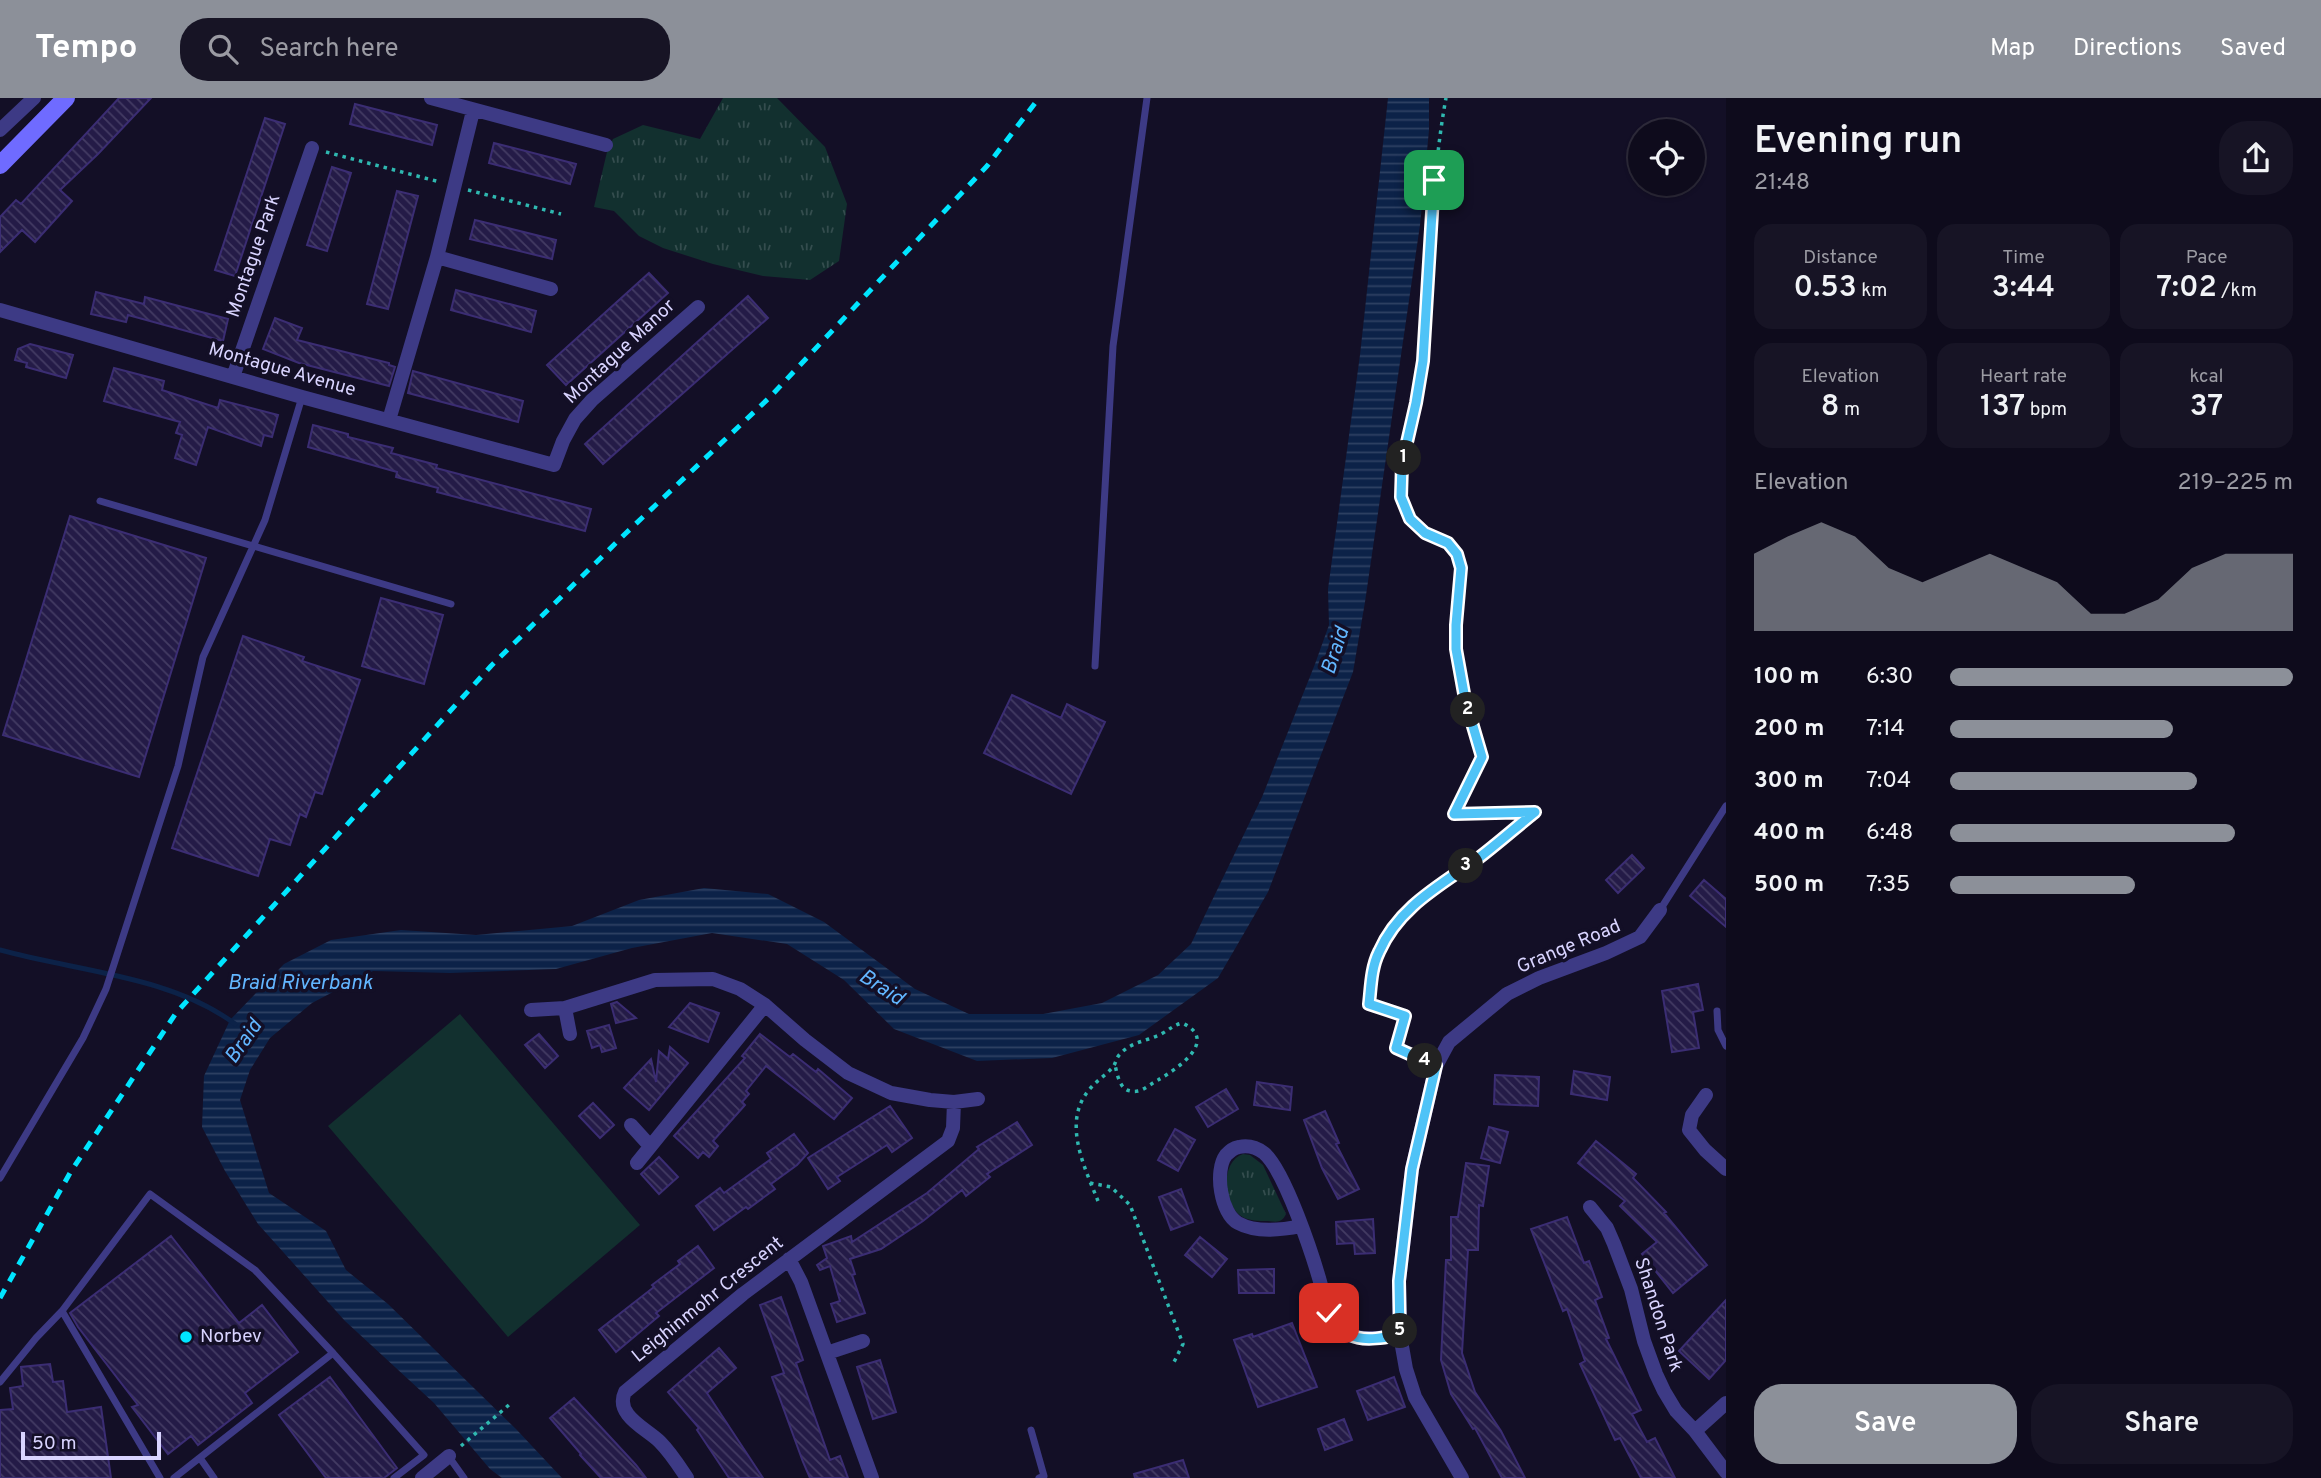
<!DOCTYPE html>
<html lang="en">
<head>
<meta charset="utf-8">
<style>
	:root { --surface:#0e0b1c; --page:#171425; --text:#f1f3f6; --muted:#9b9ba3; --line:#2e2b3b; --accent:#8c9099 }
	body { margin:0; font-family:Overpass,sans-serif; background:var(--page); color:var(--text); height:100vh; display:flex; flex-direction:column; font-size:26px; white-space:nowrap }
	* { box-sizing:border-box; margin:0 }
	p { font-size:23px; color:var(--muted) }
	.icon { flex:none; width:38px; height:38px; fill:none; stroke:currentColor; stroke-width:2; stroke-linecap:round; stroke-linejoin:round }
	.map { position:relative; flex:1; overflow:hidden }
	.sheet { display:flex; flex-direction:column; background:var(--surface); width:595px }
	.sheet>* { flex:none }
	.tools { position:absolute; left:1628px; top:21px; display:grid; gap:14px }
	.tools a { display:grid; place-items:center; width:77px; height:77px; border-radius:50%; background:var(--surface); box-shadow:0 2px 5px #0004,0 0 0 2px var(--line); font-size:35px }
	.scale { position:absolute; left:21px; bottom:18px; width:140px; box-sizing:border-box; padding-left:7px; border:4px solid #d9d4ff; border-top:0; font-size:19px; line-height:24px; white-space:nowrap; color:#d9d4ff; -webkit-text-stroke:5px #130f26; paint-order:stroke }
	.pin { position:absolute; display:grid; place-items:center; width:60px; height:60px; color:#fff; margin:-30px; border-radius:14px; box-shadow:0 4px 10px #0006 }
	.km { position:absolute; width:35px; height:35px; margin:-18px; border-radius:50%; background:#222; color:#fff; font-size:19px; line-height:35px; text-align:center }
	.round { display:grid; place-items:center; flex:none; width:74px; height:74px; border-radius:28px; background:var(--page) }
	.summary { display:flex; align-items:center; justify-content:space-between; height:119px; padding:0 28px }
	h1 { font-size:38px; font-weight:600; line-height:52px }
	.figures { display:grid; grid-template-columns:repeat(3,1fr); gap:10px; height:119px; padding:7px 28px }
	.figures div { display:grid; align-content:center; border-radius:18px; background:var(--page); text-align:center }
	.figures b { font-size:30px; font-weight:600 }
	.figures small { font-size:19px; font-weight:400 }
	.figures p { font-size:19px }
	.chart { height:196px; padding:14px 28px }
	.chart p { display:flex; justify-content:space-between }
	.chart svg { width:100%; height:126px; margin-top:7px; fill:var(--accent); opacity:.7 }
	.cta { display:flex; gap:14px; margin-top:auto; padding:14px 28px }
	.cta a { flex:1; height:80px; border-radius:28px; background:var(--accent); color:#fff; font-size:28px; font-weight:600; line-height:80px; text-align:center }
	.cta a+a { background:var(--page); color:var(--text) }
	ul { padding:0 28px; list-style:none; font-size:23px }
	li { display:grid; grid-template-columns:112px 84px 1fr; align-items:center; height:52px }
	li i { height:18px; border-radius:9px; background:var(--accent) }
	header { display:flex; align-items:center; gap:42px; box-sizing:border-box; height:98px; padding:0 35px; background:var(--accent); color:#fff }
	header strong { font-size:33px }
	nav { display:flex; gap:38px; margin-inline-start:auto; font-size:24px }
	.search { width:490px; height:63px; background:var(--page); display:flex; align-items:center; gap:18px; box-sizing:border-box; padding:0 24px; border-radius:28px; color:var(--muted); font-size:26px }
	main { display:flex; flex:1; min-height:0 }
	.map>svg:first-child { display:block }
	.grass { fill:url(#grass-tufts) }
	.pitch { fill:#12302f }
	.water { fill:url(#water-rules) }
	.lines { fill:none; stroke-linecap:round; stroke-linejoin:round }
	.stream { stroke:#0c2248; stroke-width:5 }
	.building { fill:url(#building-back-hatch); stroke:#3b2d73; stroke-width:2 }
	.path { stroke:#2fb8b0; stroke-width:3.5; stroke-dasharray:3.5 5; stroke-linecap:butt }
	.lane { stroke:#3d3a85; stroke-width:7 }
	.street { stroke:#3d3a85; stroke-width:14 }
	.secondary { stroke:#6f6bff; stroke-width:18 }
	.rail { stroke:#00e5ff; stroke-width:5; stroke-dasharray:10 9; stroke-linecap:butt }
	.route-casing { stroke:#fff; stroke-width:14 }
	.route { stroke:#4fc3f7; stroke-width:9 }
	.poi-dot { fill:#00e5ff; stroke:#130f26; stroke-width:2.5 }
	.labels { text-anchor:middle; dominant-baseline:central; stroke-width:7; stroke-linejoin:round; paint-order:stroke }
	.street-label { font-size:19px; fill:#d9d4ff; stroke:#130f26 }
	.poi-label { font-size:19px; fill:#d9d4ff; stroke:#130f26; text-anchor:start }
	.water-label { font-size:21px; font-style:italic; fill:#62b6ff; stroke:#130f26 }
</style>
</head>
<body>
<header>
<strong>Tempo</strong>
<div class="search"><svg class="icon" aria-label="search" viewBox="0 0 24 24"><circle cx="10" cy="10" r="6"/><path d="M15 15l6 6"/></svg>Search here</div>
<nav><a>Map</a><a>Directions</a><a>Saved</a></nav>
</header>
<main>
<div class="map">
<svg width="1726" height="1380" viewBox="0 0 1726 1380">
	<defs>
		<pattern id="grass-tufts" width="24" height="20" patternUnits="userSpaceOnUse" patternTransform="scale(1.75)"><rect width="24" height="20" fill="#12302f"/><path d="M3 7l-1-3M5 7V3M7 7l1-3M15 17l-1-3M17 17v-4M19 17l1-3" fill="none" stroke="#344d4e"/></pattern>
		<pattern id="water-rules" width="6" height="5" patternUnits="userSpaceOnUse" patternTransform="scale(1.75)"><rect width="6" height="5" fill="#0c2248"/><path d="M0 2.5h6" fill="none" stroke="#2f4163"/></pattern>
		<pattern id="building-back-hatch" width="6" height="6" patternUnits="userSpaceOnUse" patternTransform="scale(1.75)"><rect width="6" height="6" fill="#241b47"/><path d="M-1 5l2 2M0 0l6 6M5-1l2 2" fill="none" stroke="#433b63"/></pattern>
	</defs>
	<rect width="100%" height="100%" fill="#130f26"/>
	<path class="grass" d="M 723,0 L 777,0 L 825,49 L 847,106 L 839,163 L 810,182 L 763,178 L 713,166 L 663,150 L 639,138 L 614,113 L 594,109 L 607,54 L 613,41 L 643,27 L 700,41 Z
		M 1243,1056 L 1250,1057 L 1263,1067 L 1286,1116 C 1282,1125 1277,1124 1268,1123 C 1259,1123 1249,1123 1241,1118 C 1223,1105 1220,1064 1243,1056 Z"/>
	<path class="pitch" d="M 460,916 L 640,1127 L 508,1239 L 328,1028 Z"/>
	<path class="water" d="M 1388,0 L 1429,0 L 1429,32 L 1420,127 L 1365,504 L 1353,574 L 1268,794 L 1218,880 L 1139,937 L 1052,960 L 977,963 L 894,931 L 844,882 L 787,846 L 712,835 L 632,850 L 556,871 L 450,875 L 373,873 L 312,905 L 270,940 L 250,972 L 240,1002 L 269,1095 L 326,1133 L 346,1172 L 388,1206 L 516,1331 L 562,1380 L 502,1380 L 490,1371 L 434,1305 L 345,1223 L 258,1126 L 225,1073 L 202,1029 L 204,978 L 230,922 L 284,866 L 331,842 L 401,832 L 476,837 L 572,828 L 639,802 L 704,790 L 768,796 L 824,824 L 915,891 L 969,916 L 1043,916 L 1102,905 L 1158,877 L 1191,846 L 1262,699 L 1315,566 L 1329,527 L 1328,491 L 1360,257 Z"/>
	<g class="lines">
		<path class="stream" d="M 0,852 C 75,873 172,878 235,926"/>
	</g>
	<path class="building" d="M 119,0 L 151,0 L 98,56 L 60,92 L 72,103 L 35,144 L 22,132 L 0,154 L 0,119 L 16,102 L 21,106 Z
		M 355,6 L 437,27 L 432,47 L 350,26 Z
		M 265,20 L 285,26 L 235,178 L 215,172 Z
		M 494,45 L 576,66 L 570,86 L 489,65 Z
		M 332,69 L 351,75 L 327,153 L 307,147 Z
		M 397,93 L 418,98 L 388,211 L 367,206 Z
		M 475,122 L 556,142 L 552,161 L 470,141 Z
		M 649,175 L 668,195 L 566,287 L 547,267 Z
		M 456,192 L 536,213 L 531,234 L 451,212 Z
		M 96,194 L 144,206 L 145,199 L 228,221 L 223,243 L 128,217 L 126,224 L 91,216 Z
		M 748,198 L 768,220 L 603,366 L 585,346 Z
		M 275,220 L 302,230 L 297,242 L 389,265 L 389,267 L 395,269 L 389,288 L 299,265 L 263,251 Z
		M 30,246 L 73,257 L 66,280 L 26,269 L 27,265 L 15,262 L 18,251 Z
		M 114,270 L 164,283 L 162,292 L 218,310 L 220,302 L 278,317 L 272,339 L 264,337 L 261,348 L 208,329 L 196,367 L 175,360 L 182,337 L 176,335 L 180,324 L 104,303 Z
		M 413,273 L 523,303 L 518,324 L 408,295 Z
		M 313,327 L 348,336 L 348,339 L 393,350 L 391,355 L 437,367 L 436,370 L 591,411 L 585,433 L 437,394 L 438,390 L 396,379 L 397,374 L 308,349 Z
		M 70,418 L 206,460 L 139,679 L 3,637 Z
		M 381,500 L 443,517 L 424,586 L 362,568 Z
		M 243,538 L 304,559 L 302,563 L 360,582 L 322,696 L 315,694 L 306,719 L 300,716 L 290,747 L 270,741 L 258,778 L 172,750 Z
		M 1012,597 L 1061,620 L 1067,606 L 1105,624 L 1071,696 L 984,655 Z
		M 1632,757 L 1644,770 L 1618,795 L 1606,782 Z
		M 1704,782 L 1726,801 L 1726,829 L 1690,798 Z
		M 1698,886 L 1703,912 L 1693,914 L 1699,950 L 1672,954 L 1662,893 Z
		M 617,904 L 636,920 L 616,925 L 611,906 Z
		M 690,905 L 719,915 L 708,944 L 669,929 Z
		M 609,927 L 616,950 L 602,954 L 600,947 L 592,950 L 587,933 Z
		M 539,936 L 558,958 L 545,970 L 525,947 Z
		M 760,936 L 790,959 L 793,956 L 816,974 L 818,971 L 852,1000 L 834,1021 L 766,968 L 746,993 L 749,996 L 742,1004 L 745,1007 L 713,1043 L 718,1048 L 709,1059 L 703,1054 L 698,1060 L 674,1038 L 745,960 L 742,958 Z
		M 670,949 L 688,965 L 649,1012 L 624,990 L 651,961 L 656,984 L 659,953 L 668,961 Z
		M 1574,973 L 1610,979 L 1607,1002 L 1571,996 Z
		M 1495,977 L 1539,979 L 1538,1008 L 1494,1006 Z
		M 1257,984 L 1292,989 L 1290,1012 L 1254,1007 Z
		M 1226,991 L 1238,1011 L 1208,1029 L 1196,1009 Z
		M 593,1005 L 614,1027 L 600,1040 L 579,1018 Z
		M 890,1008 L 912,1040 L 892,1054 L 887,1047 L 837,1079 L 840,1083 L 828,1091 L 808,1060 Z
		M 1325,1013 L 1339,1045 L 1336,1046 L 1359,1091 L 1338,1101 L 1322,1070 L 1304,1022 Z
		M 1017,1024 L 1032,1047 L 987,1076 L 990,1079 L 966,1098 L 962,1092 L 923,1123 L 881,1151 L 850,1161 L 855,1176 L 852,1177 L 865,1215 L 837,1224 L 831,1206 L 840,1203 L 830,1168 L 820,1172 L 817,1167 L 827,1160 L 823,1148 L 851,1138 L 852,1144 L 927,1095 L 979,1051 L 977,1049 Z
		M 1489,1029 L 1508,1034 L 1500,1065 L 1481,1060 Z
		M 1175,1031 L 1195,1042 L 1178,1073 L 1158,1062 Z
		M 794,1036 L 808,1055 L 797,1067 L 771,1086 L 775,1091 L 748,1111 L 746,1109 L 714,1132 L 696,1108 L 720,1090 L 724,1095 L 771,1061 L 767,1055 Z
		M 1596,1043 L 1636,1076 L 1633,1080 L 1666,1114 L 1664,1115 L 1707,1167 L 1673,1195 L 1642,1156 L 1657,1144 L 1620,1108 L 1625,1103 L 1578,1065 Z
		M 659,1059 L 678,1079 L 659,1096 L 641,1076 Z
		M 1466,1065 L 1489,1068 L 1483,1108 L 1479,1107 L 1478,1152 L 1468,1152 L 1462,1255 L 1475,1294 L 1501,1333 L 1525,1380 L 1502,1380 L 1475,1330 L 1473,1331 L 1451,1296 L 1441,1262 L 1446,1162 L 1451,1162 L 1451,1119 L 1458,1119 Z
		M 1181,1091 L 1193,1124 L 1171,1132 L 1159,1099 Z
		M 1567,1119 L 1584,1165 L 1589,1163 L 1602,1199 L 1595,1202 L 1609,1240 L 1606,1241 L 1641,1312 L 1632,1316 L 1647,1344 L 1655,1340 L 1675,1380 L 1641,1380 L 1620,1340 L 1615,1342 L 1580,1266 L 1585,1263 L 1567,1211 L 1563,1213 L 1531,1131 Z
		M 1373,1121 L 1375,1155 L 1355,1156 L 1354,1145 L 1337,1146 L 1336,1124 Z
		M 171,1138 L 239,1225 L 262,1207 L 298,1254 L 245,1295 L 252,1305 L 198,1347 L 191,1338 L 168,1356 L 132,1309 L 138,1307 L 78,1229 L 70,1215 Z
		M 1200,1139 L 1227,1161 L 1212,1179 L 1185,1157 Z
		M 698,1148 L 714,1170 L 656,1215 L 659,1218 L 616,1254 L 599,1232 L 654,1189 L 652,1187 L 680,1166 L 678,1163 Z
		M 1274,1171 L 1274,1195 L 1239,1195 L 1238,1172 Z
		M 781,1199 L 803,1262 L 796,1265 L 830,1362 L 840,1358 L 848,1380 L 810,1380 L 803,1364 L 772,1279 L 784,1275 L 760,1207 Z
		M 1726,1202 L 1726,1262 L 1709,1281 L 1679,1253 Z
		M 1292,1225 L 1317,1289 L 1258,1309 L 1234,1242 L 1252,1236 L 1253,1239 Z
		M 719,1250 L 736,1270 L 707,1295 L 763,1380 L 729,1380 L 697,1332 L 699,1330 L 668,1294 Z
		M 880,1262 L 896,1314 L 873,1321 L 857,1269 Z
		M 50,1266 L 53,1284 L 63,1283 L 67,1314 L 101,1309 L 111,1380 L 0,1380 L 0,1312 L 13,1311 L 10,1290 L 23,1288 L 21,1269 Z
		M 330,1279 L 397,1370 L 384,1380 L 326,1380 L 279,1317 Z
		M 1394,1279 L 1405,1309 L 1368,1322 L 1357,1293 Z
		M 574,1300 L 636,1367 L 646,1380 L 601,1380 L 580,1357 L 581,1356 L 550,1320 Z
		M 1344,1321 L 1352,1342 L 1325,1352 L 1318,1331 Z
		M 1183,1362 L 1189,1380 L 1135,1380 L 1134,1376 Z"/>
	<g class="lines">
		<path class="path" d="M 326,54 L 440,84
			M 468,92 L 561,116
			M 1422,962 L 1396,950 L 1405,918 L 1369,907 C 1371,889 1371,870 1379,854 C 1398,810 1439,788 1476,762 C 1496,747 1515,730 1535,714 L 1454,716 L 1481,659 C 1471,624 1460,588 1456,551 C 1453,521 1467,489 1458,461 C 1449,433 1404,439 1401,396 C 1399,375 1406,354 1410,333 C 1416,309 1420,284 1423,260 C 1432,173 1430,86 1446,0
			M 1090,1085 L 1111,1089 L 1130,1107 L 1183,1246 L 1174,1264
			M 1098,1103 C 1084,1068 1062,1024 1089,992 C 1096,983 1106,977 1113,969 C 1116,965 1116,960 1120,956 C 1132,943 1149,943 1163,935 C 1170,931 1174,927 1182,925 C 1220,942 1177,971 1158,982 C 1152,985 1144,992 1138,993 C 1134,994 1130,993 1127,992 C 1119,988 1117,975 1115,967
			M 461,1348 L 510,1306"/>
		<path class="lane" d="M 100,403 L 451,506
			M 1095,568 L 1113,248 L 1147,0
			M 1660,812 L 1726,708
			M 1717,913 L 1718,932 L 1726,948
			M 0,1080 L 83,940 L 106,891 L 178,668 L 203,559 L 265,422 L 302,299
			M 0,1284 L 36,1240 L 62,1213
			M 1031,1332 L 1044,1378 L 1039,1380
			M 449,1359 L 464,1380
			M 200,1360 L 214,1380
			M 160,1380 L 62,1213 L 150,1096 L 255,1172 L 333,1255 L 424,1357 L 394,1380
			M 174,1380 L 333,1255"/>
		<path class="street" d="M 431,0 L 606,47
			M 0,32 L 34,0
			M 437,159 L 551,191
			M 0,212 L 302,299 L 554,367 L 563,343 L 575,321 L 592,302 L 698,209
			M 233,279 L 312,50
			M 389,322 L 437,159 L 473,13
			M 565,910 L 570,936
			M 531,912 L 565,910 L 655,882 L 713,881 L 740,891 L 765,907 L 805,942 L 848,975 L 891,995 L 930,1002 L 954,1004 L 978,1001
			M 1706,997 L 1692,1017 L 1689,1032 L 1705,1052 L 1726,1071
			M 631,1027 L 650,1048
			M 637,1065 L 765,907
			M 1590,1109 L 1607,1130 L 1614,1146 L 1631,1191 L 1644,1243 L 1656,1276 L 1664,1293 L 1676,1313 L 1695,1333 L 1726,1374
			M 1301,1128 C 1282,1132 1256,1135 1238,1125 C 1221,1116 1214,1073 1226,1057 C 1230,1053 1233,1050 1239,1049 C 1248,1047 1256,1049 1264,1055 C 1285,1073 1313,1158 1321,1187 C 1325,1201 1327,1221 1339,1231 C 1356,1245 1380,1240 1400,1237
			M 789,1161 L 801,1184 L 872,1380
			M 827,1255 L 863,1243
			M 1695,1333 L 1726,1305
			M 422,1380 L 449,1358
			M 687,1380 C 679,1368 671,1355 660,1344 C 647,1331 614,1317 625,1294 L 743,1196 L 948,1043 L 953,1030 L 954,1004
			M 1462,1380 L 1415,1299 L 1406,1271 L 1400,1237 L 1399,1183 L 1412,1071 L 1436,968 L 1449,944 L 1507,896 L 1539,880 L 1606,855 L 1640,839 L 1660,812"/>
		<path class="secondary" d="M 0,67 L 66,0"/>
		<path class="rail" d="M 0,1200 L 70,1075 L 176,915 L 491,568 L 625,436 L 770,299 L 987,68 L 1039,0"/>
	</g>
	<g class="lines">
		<defs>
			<path id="route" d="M 1329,1215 C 1346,1247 1369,1242 1400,1237 L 1399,1183 L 1412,1071 L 1436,968 L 1396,950 L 1405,918 L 1369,906 C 1371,889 1371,870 1379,854 C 1398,810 1439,788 1476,762 C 1496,747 1515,730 1535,714 L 1454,716 L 1482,659 L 1465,601 L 1456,551 L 1456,527 L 1461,470 L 1457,456 L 1448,445 L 1425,435 L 1410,421 L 1401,399 L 1402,366 L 1416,305 L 1423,263 L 1434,82"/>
		</defs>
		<use href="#route" class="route-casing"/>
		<use href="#route" class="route"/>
	</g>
	<circle class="poi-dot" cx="186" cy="1239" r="7"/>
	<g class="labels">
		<g class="street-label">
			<text transform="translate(254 158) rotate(-71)">Montague Park</text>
			<text transform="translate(620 254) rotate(-43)">Montague Manor</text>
			<text transform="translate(282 272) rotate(16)">Montague Avenue</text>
			<text transform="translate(1569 849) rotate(-23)">Grange Road</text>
			<text transform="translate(708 1202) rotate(-39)">Leighinmohr Crescent</text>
			<text transform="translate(1658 1217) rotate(72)">Shandon Park</text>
		</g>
		<g class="poi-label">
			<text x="200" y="1239">Norbev</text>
		</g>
		<g class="water-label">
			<text transform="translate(1336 553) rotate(-72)">Braid</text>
			<text x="300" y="885">Braid Riverbank</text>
			<text transform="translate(881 890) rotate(33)">Braid</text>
			<text transform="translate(244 944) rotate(-55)">Braid</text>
		</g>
	</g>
</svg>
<div class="tools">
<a><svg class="icon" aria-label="locate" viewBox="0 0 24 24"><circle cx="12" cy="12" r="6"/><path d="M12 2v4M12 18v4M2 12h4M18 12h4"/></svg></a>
</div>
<div class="scale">50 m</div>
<div class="pin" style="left:1434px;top:82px;background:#1e9e55"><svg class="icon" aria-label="arrive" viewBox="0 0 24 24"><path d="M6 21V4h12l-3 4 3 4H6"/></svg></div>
<div class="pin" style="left:1329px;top:1215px;background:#d93025"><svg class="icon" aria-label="check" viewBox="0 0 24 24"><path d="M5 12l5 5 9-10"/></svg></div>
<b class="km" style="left:1404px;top:360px">1</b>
<b class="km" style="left:1468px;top:612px">2</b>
<b class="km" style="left:1466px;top:768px">3</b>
<b class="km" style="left:1425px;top:963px">4</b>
<b class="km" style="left:1400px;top:1233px">5</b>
</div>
<section class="sheet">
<div class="summary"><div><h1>Evening run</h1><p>21:48</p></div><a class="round"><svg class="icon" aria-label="share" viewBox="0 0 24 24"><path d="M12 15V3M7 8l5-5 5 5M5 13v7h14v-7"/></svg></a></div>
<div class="figures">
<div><p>Distance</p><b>0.53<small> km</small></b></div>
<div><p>Time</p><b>3:44</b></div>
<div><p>Pace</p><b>7:02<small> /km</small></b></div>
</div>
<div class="figures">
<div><p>Elevation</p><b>8<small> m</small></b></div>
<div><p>Heart rate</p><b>137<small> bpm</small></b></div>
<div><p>kcal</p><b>37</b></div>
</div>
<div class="chart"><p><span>Elevation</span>219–225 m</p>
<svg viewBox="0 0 160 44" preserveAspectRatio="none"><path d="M0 44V17L10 11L20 6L30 11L40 22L50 27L60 22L70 17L80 22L90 27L100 38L110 38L120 33L130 22L140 17L150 17L160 17V44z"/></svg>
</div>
<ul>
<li><b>100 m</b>6:30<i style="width:100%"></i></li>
<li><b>200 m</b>7:14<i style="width:65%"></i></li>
<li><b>300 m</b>7:04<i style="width:72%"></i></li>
<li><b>400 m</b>6:48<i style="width:83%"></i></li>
<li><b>500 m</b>7:35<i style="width:54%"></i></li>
</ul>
<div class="cta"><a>Save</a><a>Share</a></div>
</section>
</main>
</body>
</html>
